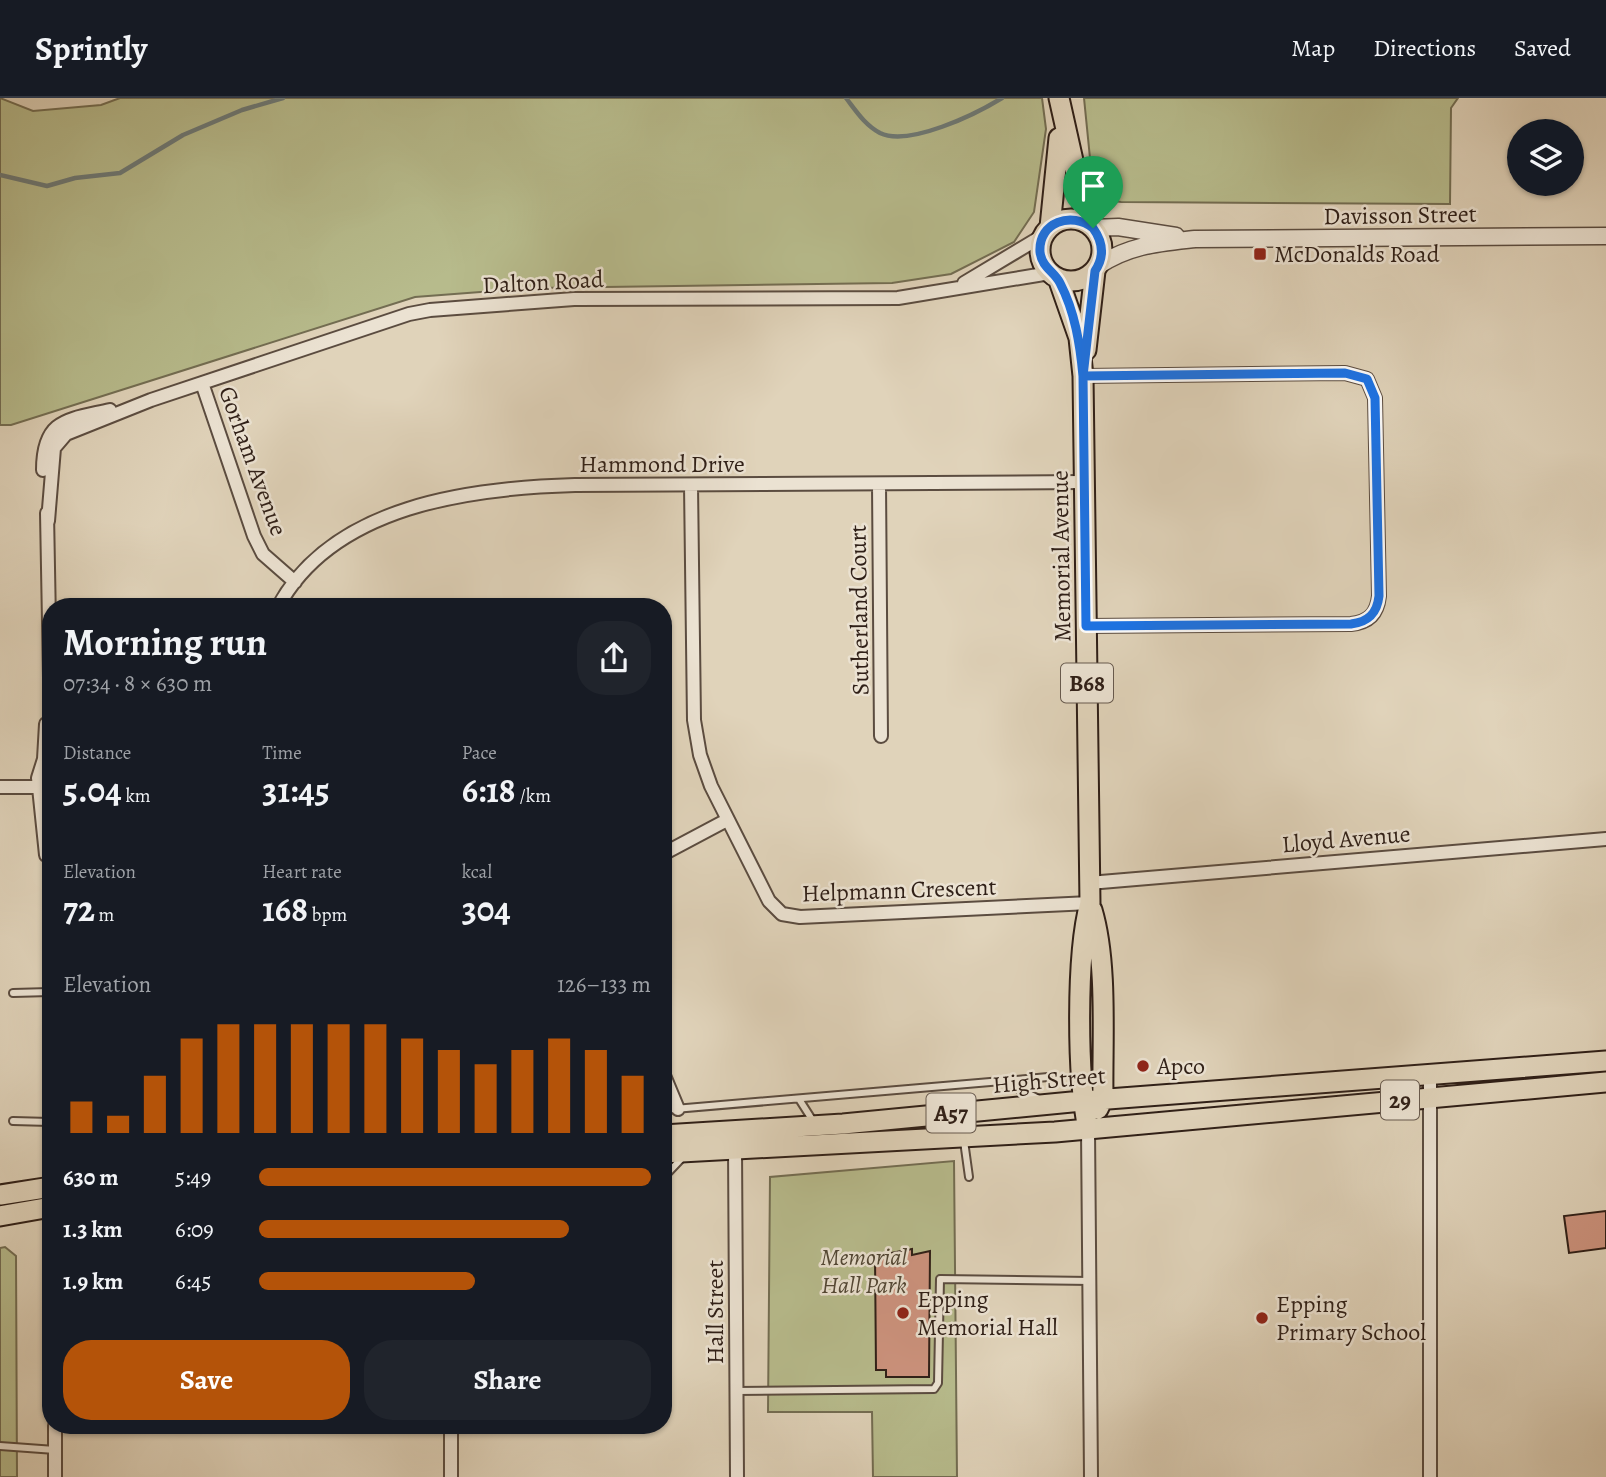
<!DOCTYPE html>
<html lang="en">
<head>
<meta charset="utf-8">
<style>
	:root { --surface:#171b24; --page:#20242c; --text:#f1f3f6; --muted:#9ea1a6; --line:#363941; --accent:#b45309 }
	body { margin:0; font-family:Alegreya,serif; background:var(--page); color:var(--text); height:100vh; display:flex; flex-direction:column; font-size:26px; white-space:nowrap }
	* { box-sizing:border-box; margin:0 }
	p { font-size:23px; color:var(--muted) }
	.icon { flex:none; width:38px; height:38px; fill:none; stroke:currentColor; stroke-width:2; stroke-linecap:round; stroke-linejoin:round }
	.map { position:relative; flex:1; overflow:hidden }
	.side { position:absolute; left:42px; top:500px; width:630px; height:836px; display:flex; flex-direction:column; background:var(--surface); border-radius:28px; box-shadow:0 2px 5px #0004 }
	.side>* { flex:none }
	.controls { position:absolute; left:1507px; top:21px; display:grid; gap:14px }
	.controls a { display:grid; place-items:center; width:77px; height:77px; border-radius:50%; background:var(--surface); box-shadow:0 2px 5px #0004; font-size:35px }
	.pin { position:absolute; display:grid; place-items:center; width:60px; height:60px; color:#fff; margin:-72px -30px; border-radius:50% 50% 50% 0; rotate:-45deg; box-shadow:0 0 7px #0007 }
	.pin .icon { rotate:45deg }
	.round { display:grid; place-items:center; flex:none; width:74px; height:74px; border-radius:28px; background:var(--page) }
	.head { display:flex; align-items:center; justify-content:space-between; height:119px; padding:0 21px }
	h1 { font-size:38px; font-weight:600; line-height:52px }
	.stats { display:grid; grid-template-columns:repeat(3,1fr); gap:10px; height:119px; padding:7px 21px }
	.stats div { display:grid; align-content:center }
	.stats b { font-size:35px; font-weight:600 }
	.stats small { font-size:19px; font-weight:400 }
	.stats p { font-size:19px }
	.chart { height:196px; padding:14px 21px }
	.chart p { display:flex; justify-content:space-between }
	.chart svg { width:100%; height:126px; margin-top:7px; stroke:var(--accent); stroke-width:6 }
	.action { display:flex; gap:14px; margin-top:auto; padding:14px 21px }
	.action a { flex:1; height:80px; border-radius:28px; background:var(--accent); color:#fff; font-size:28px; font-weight:600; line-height:80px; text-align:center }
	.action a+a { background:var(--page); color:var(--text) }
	ul { padding:0 21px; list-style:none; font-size:23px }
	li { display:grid; grid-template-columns:112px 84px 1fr; align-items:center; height:52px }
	li i { height:18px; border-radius:9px; background:var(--accent) }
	header { display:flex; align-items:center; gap:42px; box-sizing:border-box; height:98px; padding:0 35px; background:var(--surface); border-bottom:2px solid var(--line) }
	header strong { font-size:33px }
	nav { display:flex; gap:38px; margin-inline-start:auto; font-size:24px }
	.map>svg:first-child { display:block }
	.green { fill:#b7bb8c; stroke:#736d52; stroke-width:2 }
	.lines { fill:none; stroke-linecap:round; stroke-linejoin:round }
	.stream { stroke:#6d7a78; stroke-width:4.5 }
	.building { fill:#cd937e; stroke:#2f1f17; stroke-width:2 }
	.service-casing { stroke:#5b4c40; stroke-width:10 }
	.minor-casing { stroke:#5b4c40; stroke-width:16 }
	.tertiary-casing { stroke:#5b4c40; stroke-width:19 }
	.primary-casing { stroke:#2f1f17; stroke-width:23 }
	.service { stroke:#ebe2d2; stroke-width:6 }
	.minor { stroke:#ebe2d2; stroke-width:12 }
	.tertiary { stroke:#ebe2d2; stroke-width:16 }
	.primary { stroke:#e0d3ba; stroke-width:19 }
	.route-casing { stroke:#fff; stroke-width:14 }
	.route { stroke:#1a73e8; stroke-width:9 }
	.poi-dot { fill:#8f2418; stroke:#ebe2d2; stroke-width:2.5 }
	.labels { text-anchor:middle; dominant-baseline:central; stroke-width:5; stroke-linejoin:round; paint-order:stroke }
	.shield { fill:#ebe2d2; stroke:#675a4f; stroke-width:2 }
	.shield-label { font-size:23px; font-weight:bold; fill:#2f1f17 }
	.street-label { font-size:24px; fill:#2f1f17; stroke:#ebe2d2 }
	.poi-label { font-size:24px; fill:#2f1f17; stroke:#ebe2d2; text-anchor:start }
	.park-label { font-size:24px; font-style:italic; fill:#514634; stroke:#ebe2d2 }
</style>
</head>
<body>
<header>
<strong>Sprintly</strong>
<nav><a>Map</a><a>Directions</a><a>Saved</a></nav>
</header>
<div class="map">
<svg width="1606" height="1379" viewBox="0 0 1606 1379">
	<rect width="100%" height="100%" fill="#e0d3ba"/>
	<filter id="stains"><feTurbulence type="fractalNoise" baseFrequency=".00286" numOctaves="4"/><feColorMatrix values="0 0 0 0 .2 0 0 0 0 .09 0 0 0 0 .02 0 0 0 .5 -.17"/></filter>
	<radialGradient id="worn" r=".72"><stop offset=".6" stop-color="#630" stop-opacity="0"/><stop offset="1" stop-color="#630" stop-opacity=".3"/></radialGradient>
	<path class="green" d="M 0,0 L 33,13 L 101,7 L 120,0 L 1042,0 L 1046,31 L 1034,114 L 1014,144 L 951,176 L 892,185 L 534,190 L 415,199 L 11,327 L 0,327 Z
		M 1084,0 L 1458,0 L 1451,10 L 1450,106 L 1121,104 L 1094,100 Z
		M 954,1063 L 957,1379 L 873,1379 L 872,1314 L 768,1314 L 770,1079 Z
		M 5,1149 L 16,1158 L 17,1379 L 0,1379 L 0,1150 Z"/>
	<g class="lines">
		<path class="stream" d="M 846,0 C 856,13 865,27 880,35 C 909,49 976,16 1002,0
			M 0,77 L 47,88 L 75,80 L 120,75 L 183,37 L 242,12 L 283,0"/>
	</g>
	<path class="building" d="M 1606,1113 L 1606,1150 L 1569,1155 L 1564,1118 Z
		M 912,1151 L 912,1157 L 930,1153 L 929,1279 L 886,1279 L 886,1272 L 876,1272 L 875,1158 Z"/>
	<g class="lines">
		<defs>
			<path id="service" d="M 13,895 L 50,894
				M 1004,983 L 1048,979
				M 799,1001 L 813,1023
				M 663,1012 L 1002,983 L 1041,1002
				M 13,1023 L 50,1024
				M 964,1043 L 969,1079
				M 663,1080 L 682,1060
				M 736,1293 L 934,1291 L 938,1285 L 940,1181 L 1091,1183
				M 0,1348 L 55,1352"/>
			<path id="minor" d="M 964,185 L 1044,137
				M 1083,278 L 1345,275 L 1367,281 L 1375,300 L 1379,498 C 1377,516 1369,524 1351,526 L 1086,528
				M 202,285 L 254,438 L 263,456 L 295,484
				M 43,372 C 43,321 67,322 110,312
				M 879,386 L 881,638
				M 691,387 L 694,622 L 700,657 L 711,688 L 769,803 L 782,816 L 800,819 L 1090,805
				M 47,415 L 51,634
				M 48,423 L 54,350 L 66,336 L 151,302 L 409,216 L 430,212 L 574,201 L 898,200 L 1050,175
				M 278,509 C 333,407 471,390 575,387 L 1085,384
				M 0,689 L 47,689
				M 663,756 L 727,722
				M 46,757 L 38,680 L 44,661 L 46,626
				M 1089,785 L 1606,741
				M 663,975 L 678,1011
				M 1430,978 L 1430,1379
				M 1088,1031 L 1091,1379
				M 735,1049 L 737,1379
				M 51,1096 L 51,749
				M 55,1328 L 55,1379
				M 451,1328 L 451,1379"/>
			<path id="tertiary" d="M 1093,130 L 1118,129 L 1176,138
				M 1098,168 C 1129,147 1159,145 1195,141 L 1606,138"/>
			<path id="primary" d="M 1059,0 L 1087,125
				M1040 152a31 31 0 1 1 62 0a31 31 0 1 1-62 0Z
				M 1050,129 L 1059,40
				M 1058,180 L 1079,240 L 1083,278 L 1090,805 C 1076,857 1077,978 1088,1031
				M 1086,252 L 1095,173
				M 1092,812 C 1108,865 1102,945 1103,1001 L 1098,1011
				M 663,1037 L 843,1026 L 1082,1003 L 1606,963
				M 663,1055 L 1055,1034 L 1606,984
				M 0,1097 L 51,1089
				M 0,1118 L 51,1109"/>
		</defs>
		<use href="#service" class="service-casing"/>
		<use href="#minor" class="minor-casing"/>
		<use href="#tertiary" class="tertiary-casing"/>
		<use href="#primary" class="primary-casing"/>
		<use href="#service" class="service"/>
		<use href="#minor" class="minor"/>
		<use href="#tertiary" class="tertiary"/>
		<use href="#primary" class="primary"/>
	</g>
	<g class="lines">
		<defs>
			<path id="route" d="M 1093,130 C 1103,144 1105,158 1095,173 L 1083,278 L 1086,528 L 1351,526 C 1368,524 1377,516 1379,498 L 1375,300 L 1367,281 L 1345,275 L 1083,278 C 1080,246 1075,214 1060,185 C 1054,173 1042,170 1040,154 C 1038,124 1072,113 1093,130"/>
		</defs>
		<use href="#route" class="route-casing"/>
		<use href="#route" class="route"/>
	</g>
	<g class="poi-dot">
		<rect x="1253" y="149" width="14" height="14" rx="3.5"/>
		<circle cx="1143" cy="968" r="7"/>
		<circle cx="903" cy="1215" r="7"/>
		<circle cx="1262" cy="1220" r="7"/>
	</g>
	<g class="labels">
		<g class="shield">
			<rect x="1061" y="565.5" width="52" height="39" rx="5"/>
			<rect x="1381" y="982.5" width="38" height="39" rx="5"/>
			<rect x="926.5" y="995.5" width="49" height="39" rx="5"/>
		</g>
		<g class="shield-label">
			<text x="1087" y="585">B68</text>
			<text x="1400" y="1002">29</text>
			<text x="951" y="1015">A57</text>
		</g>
		<g class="street-label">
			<text transform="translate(1400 117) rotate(-1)">Davisson Street</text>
			<text transform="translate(543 184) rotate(-3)">Dalton Road</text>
			<text transform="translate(253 363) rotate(70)">Gorham Avenue</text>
			<text x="662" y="366">Hammond Drive</text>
			<text transform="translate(1061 458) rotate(-91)">Memorial Avenue</text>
			<text transform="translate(859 512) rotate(-91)">Sutherland Court</text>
			<text transform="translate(1346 741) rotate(-5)">Lloyd Avenue</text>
			<text transform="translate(899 792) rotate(-2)">Helpmann Crescent</text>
			<text transform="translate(1049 982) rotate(-5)">High Street</text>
			<text transform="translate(715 1214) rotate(-90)">Hall Street</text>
		</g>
		<g class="poi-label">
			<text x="1274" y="156">McDonalds Road</text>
			<text x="1157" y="968">Apco</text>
			<text x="917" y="1201">Epping<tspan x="917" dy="28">Memorial Hall</tspan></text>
			<text x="1276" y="1206">Epping<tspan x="1276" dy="28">Primary School</tspan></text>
		</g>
		<g class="park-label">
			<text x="864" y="1159">Memorial<tspan x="864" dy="28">Hall Park</tspan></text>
		</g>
	</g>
	<rect width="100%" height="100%" filter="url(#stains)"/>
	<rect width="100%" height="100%" fill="url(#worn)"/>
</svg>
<div class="controls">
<a><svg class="icon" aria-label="layers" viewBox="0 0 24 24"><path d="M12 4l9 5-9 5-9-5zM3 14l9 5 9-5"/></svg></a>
</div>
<div class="pin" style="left:1093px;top:130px;background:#1e9e55"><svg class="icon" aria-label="arrive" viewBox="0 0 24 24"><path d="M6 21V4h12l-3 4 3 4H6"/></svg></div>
<section class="side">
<div class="head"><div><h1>Morning run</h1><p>07:34 · 8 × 630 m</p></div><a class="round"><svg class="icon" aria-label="share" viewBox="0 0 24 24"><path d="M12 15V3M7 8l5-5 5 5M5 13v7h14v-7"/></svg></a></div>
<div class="stats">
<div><p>Distance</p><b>5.04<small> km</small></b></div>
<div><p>Time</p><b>31:45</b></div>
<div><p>Pace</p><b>6:18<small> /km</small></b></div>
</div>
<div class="stats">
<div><p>Elevation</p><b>72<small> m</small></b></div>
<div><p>Heart rate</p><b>168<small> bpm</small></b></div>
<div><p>kcal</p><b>304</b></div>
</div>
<div class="chart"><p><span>Elevation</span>126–133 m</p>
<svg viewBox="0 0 160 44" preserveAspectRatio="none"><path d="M5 44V33M15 44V38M25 44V24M35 44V11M45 44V6M55 44V6M65 44V6M75 44V6M85 44V6M95 44V11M105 44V15M115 44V20M125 44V15M135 44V11M145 44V15M155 44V24"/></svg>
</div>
<ul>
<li><b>630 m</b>5:49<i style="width:100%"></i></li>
<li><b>1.3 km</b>6:09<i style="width:79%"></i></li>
<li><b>1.9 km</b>6:45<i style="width:55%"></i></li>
</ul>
<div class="action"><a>Save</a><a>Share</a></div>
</section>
</div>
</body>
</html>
